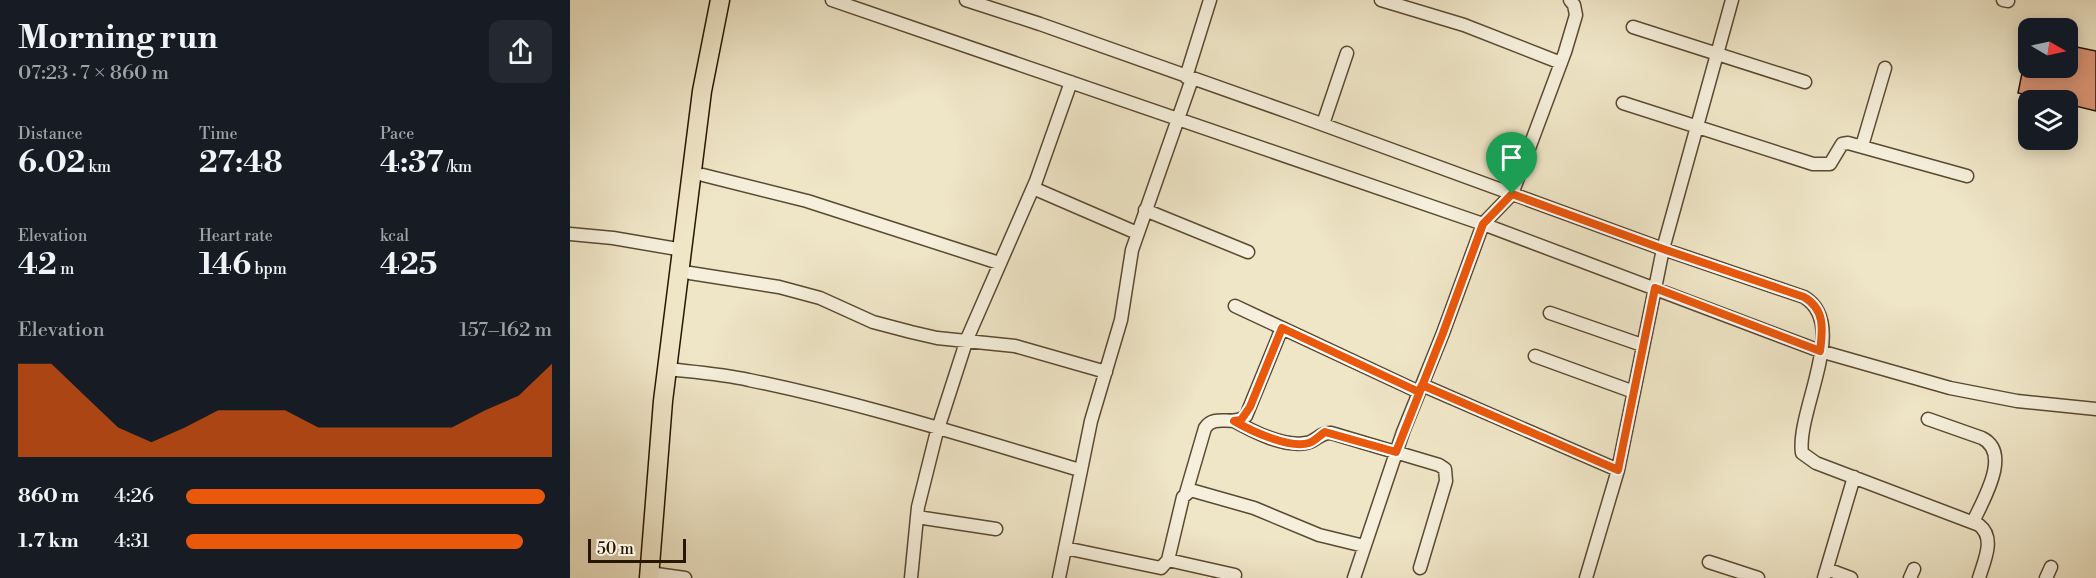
<!DOCTYPE html>
<html lang="en">
<head>
<meta charset="utf-8">
<style>
	:root { --surface:#171b24; --page:#242831; --text:#f1f3f6; --muted:#9ea1a6; --accent:#ea580c }
	body { margin:0; font-family:"Libre Bodoni",serif; background:var(--page); color:var(--text); height:100vh; display:flex; flex-direction:column; font-size:22px; white-space:nowrap }
	* { box-sizing:border-box; margin:0 }
	p { font-size:20px; color:var(--muted) }
	.icon { flex:none; width:33px; height:33px; fill:none; stroke:currentColor; stroke-width:2; stroke-linecap:round; stroke-linejoin:round }
	.map { position:relative; flex:1; overflow:hidden }
	.sheet { display:flex; flex-direction:column; background:var(--surface); width:570px }
	.sheet>* { flex:none }
	.needle { width:39px; rotate:99deg }
	.controls { position:absolute; left:1448px; top:18px; display:grid; gap:12px }
	.controls a { display:grid; place-items:center; width:60px; height:60px; border-radius:12px; background:var(--surface); box-shadow:0 3px 15px #0003; font-size:30px }
	.scale { position:absolute; left:18px; bottom:15px; width:98px; box-sizing:border-box; padding-left:6px; border:3px solid #281502; border-top:0; font-size:16px; line-height:21px; white-space:nowrap; color:#281502; -webkit-text-stroke:4px #f5efdb; paint-order:stroke }
	.pin { position:absolute; display:grid; place-items:center; width:51px; height:51px; color:#fff; margin:-62px -26px; border-radius:50% 50% 50% 0; rotate:-45deg; box-shadow:0 0 6px #0007 }
	.pin .icon { rotate:45deg }
	.round { display:grid; place-items:center; flex:none; width:63px; height:63px; border-radius:12px; background:var(--page) }
	.summary { display:flex; align-items:center; justify-content:space-between; height:102px; padding:0 18px }
	h1 { font-size:33px; font-weight:700; line-height:45px }
	.metrics { display:grid; grid-template-columns:repeat(3,1fr); gap:9px; height:102px; padding:6px 18px }
	.metrics div { display:grid; align-content:center }
	.metrics b { font-size:30px; font-weight:700 }
	.metrics small { font-size:16px; font-weight:400 }
	.metrics p { font-size:16px }
	.chart { height:168px; padding:12px 18px }
	.chart p { display:flex; justify-content:space-between }
	.chart svg { width:100%; height:108px; margin-top:6px; fill:var(--accent); opacity:.7 }
	ul { padding:0 18px; list-style:none; font-size:20px }
	li { display:grid; grid-template-columns:96px 72px 1fr; align-items:center; height:45px }
	li i { height:15px; border-radius:8px; background:var(--accent) }
	main { display:flex; flex:1; min-height:0 }
	.map>svg:first-child { display:block }
	.building { fill:#dc9676; stroke:#281502; stroke-width:1.5 }
	.lines { fill:none; stroke-linecap:round; stroke-linejoin:round }
	.minor-casing { stroke:#5a4933; stroke-width:15 }
	.primary-casing { stroke:#281502; stroke-width:21 }
	.minor { stroke:#f5efdb; stroke-width:12 }
	.primary { stroke:#efe6c7; stroke-width:18 }
	.route-casing { stroke:#fff; stroke-width:12 }
	.route { stroke:#ea580c; stroke-width:8 }
</style>
</head>
<body>
<main>
<section class="sheet">
<div class="summary"><div><h1>Morning run</h1><p>07:23 · 7 × 860 m</p></div><a class="round"><svg class="icon" aria-label="share" viewBox="0 0 24 24"><path d="M12 15V3M7 8l5-5 5 5M5 13v7h14v-7"/></svg></a></div>
<div class="metrics">
<div><p>Distance</p><b>6.02<small> km</small></b></div>
<div><p>Time</p><b>27:48</b></div>
<div><p>Pace</p><b>4:37<small> /km</small></b></div>
</div>
<div class="metrics">
<div><p>Elevation</p><b>42<small> m</small></b></div>
<div><p>Heart rate</p><b>146<small> bpm</small></b></div>
<div><p>kcal</p><b>425</b></div>
</div>
<div class="chart"><p><span>Elevation</span>157–162 m</p>
<svg viewBox="0 0 160 44" preserveAspectRatio="none"><path d="M0 44V6L10 6L20 19L30 32L40 38L50 32L60 25L70 25L80 25L90 32L100 32L110 32L120 32L130 32L140 25L150 19L160 6V44z"/></svg>
</div>
<ul>
<li><b>860 m</b>4:26<i style="width:98%"></i></li>
<li><b>1.7 km</b>4:31<i style="width:92%"></i></li>
</ul>
</section>
<div class="map">
<svg width="1526" height="578" viewBox="0 0 1526 578">
	<rect width="100%" height="100%" fill="#efe6c7"/>
	<filter id="stains"><feTurbulence type="fractalNoise" baseFrequency=".00333" numOctaves="4"/><feColorMatrix values="0 0 0 0 .2 0 0 0 0 .09 0 0 0 0 .02 0 0 0 .5 -.17"/></filter>
	<radialGradient id="worn" r=".72"><stop offset=".6" stop-color="#630" stop-opacity="0"/><stop offset="1" stop-color="#630" stop-opacity=".3"/></radialGradient>
	<path class="building" d="M 1497,45 L 1526,51 L 1526,111 L 1497,104 L 1497,100 L 1479,100 L 1448,93 L 1453,68 L 1497,68 Z"/>
	<g class="lines">
		<defs>
			<path id="minor" d="M 262,0 L 913,224 L 1250,351 L 1380,388 L 1447,401 L 1526,409
				M 396,0 L 470,24 L 724,114 L 1093,249 L 1234,297 C 1280,324 1226,411 1232,453 L 1246,463 L 1409,525 C 1426,538 1414,561 1409,578
				M 811,0 L 894,25 L 991,63
				M 1433,0 L 1438,1
				M 1063,27 L 1235,82
				M 616,77 L 640,0
				M 1053,103 L 1243,164 L 1260,164 L 1272,144 L 1278,143 L 1397,176
				M 753,124 L 777,53
				M 1292,146 L 1315,68
				M 133,175 L 237,201 L 429,263
				M 463,188 L 567,233
				M 575,210 L 678,252
				M 0,234 L 43,238 L 113,250
				M 120,273 L 209,287 L 250,298 L 303,322 L 341,332 L 367,338 L 445,346 L 536,372
				M 665,306 L 849,392
				M 980,313 L 1072,345
				M 965,356 L 1064,392
				M 97,369 C 124,372 153,374 179,380 C 292,403 401,438 510,470
				M 852,385 L 1048,470
				M 1358,419 L 1412,438 C 1442,453 1413,500 1403,522
				M 664,421 C 684,432 713,447 736,443 C 746,442 750,432 761,433 L 869,465 L 875,469 L 876,481 L 850,568
				M 616,493 L 635,428 C 645,413 663,427 676,416 L 712,328
				M 347,517 L 426,529
				M 495,548 L 591,568 L 598,560 L 613,497 L 620,491 L 624,491 L 684,508 L 749,535 L 794,546
				M 598,560 L 665,575
				M 1139,562 L 1188,578
				M 1257,569 L 1281,578
				M 79,573 L 115,578
				M 341,578 L 348,507 L 366,435 L 397,339 L 466,181 L 501,82
				M 489,578 L 521,421 L 551,320 L 562,250 L 622,79
				M 784,578 L 833,432 L 873,333 L 913,224 L 942,194 L 995,52 L 1006,15 L 1004,5 L 1000,0
				M 1016,578 L 1048,470 L 1093,249 L 1162,0
				M 1254,578 L 1284,477
				M 1340,578 L 1344,569
				M 1476,578 L 1481,567"/>
			<path id="primary" d="M 79,578 L 93,401 L 132,91 L 150,0"/>
		</defs>
		<use href="#minor" class="minor-casing"/>
		<use href="#primary" class="primary-casing"/>
		<use href="#minor" class="minor"/>
		<use href="#primary" class="primary"/>
	</g>
	<g class="lines">
		<defs>
			<path id="route" d="M 942,194 L 913,224 L 873,333 L 826,452 L 755,432 C 750,435 745,441 739,443 C 720,449 681,431 664,421 L 671,420 L 680,407 L 712,328 L 849,392 L 852,385 L 1048,470 L 1085,288 L 1250,351 C 1253,329 1255,309 1234,297 L 1093,249 L 942,194"/>
		</defs>
		<use href="#route" class="route-casing"/>
		<use href="#route" class="route"/>
	</g>
	<rect width="100%" height="100%" filter="url(#stains)"/>
	<rect width="100%" height="100%" fill="url(#worn)"/>
</svg>
<div class="controls">
<a><svg class="needle" viewBox="-14 -14 28 28"><path d="M0-13l5 13h-10z" fill="#e53935"/><path d="M0 13l5-13h-10z" fill="#9ea1a6"/></svg></a>
<a><svg class="icon" aria-label="layers" viewBox="0 0 24 24"><path d="M12 4l9 5-9 5-9-5zM3 14l9 5 9-5"/></svg></a>
</div>
<div class="scale">50 m</div>
<div class="pin" style="left:942px;top:194px;background:#1e9e55"><svg class="icon" aria-label="arrive" viewBox="0 0 24 24"><path d="M6 21V4h12l-3 4 3 4H6"/></svg></div>
</div>
</main>
</body>
</html>
